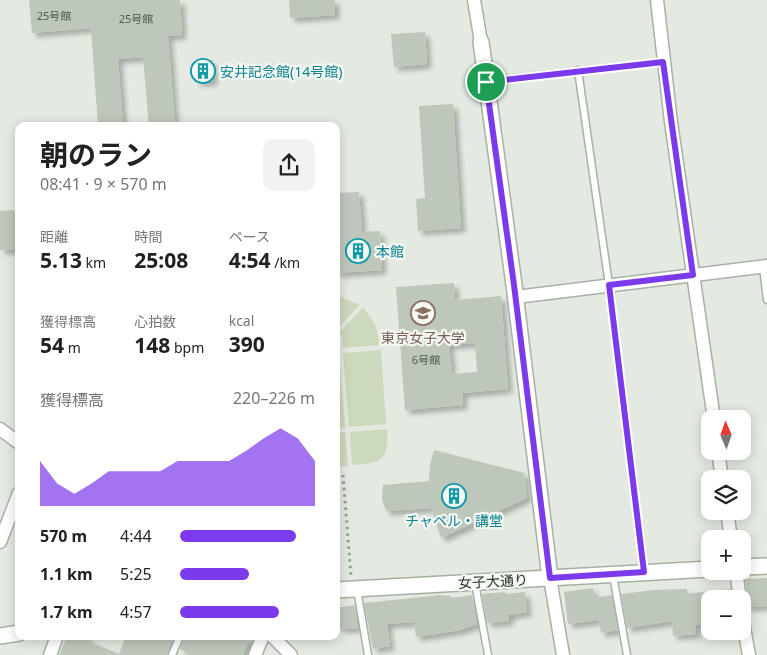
<!DOCTYPE html>
<html lang="ja">
<head>
<meta charset="utf-8">
<style>
	:root { --surface:#fff; --page:#f2f2f2; --text:#222; --muted:#767676; --accent:#7c3aed }
	body { margin:0; font-family:"Noto Sans","Noto Sans JP",sans-serif; background:var(--page); color:var(--text); height:100vh; display:flex; flex-direction:column; font-size:19px; white-space:nowrap }
	* { box-sizing:border-box; margin:0 }
	p { font-size:16px; color:var(--muted) }
	.icon { flex:none; width:28px; height:28px; fill:none; stroke:currentColor; stroke-width:2; stroke-linecap:round; stroke-linejoin:round }
	.map { position:relative; flex:1; overflow:hidden }
	.side { position:absolute; left:15px; top:122px; width:325px; height:518px; display:flex; flex-direction:column; background:var(--surface); border-radius:10px; box-shadow:0 2px 12px #0003 }
	.side>* { flex:none }
	.needle { width:32px; rotate:358deg }
	.tools { position:absolute; left:701px; top:410px; display:grid; gap:10px }
	.tools a { display:grid; place-items:center; width:50px; height:50px; border-radius:10px; background:var(--surface); box-shadow:0 2px 12px #0003; font-size:25px }
	.pin { position:absolute; display:grid; place-items:center; width:42px; height:42px; color:#fff; margin:-21px; border:2px solid #fff; border-radius:50%; box-shadow:0 1px 5px #0007 }
	.round { display:grid; place-items:center; flex:none; width:52px; height:52px; border-radius:10px; background:var(--page) }
	.overview { display:flex; align-items:center; justify-content:space-between; height:85px; padding:0 25px }
	h1 { font-size:28px; font-weight:700; line-height:38px }
	.stats { display:grid; grid-template-columns:repeat(3,1fr); gap:8px; height:85px; padding:5px 25px }
	.stats div { display:grid; align-content:center }
	.stats b { font-size:21px; font-weight:700 }
	.stats small { font-size:14px; font-weight:400 }
	.stats p { font-size:14px }
	.chart { height:140px; padding:10px 25px }
	.chart p { display:flex; justify-content:space-between }
	.chart svg { width:100%; height:90px; margin-top:5px; fill:var(--accent); opacity:.7 }
	ul { padding:0 25px; list-style:none; font-size:16px }
	li { display:grid; grid-template-columns:80px 60px 1fr; align-items:center; height:38px }
	li i { height:12px; border-radius:6px; background:var(--accent) }
	.map>svg:first-child { display:block }
	.green { fill:#cdd9bd }
	.building { fill:#bec8ba; fill-rule:evenodd; filter:url(#shadow) }
	.lines { fill:none; stroke-linecap:round; stroke-linejoin:round }
	.service-casing { stroke:#a7b1a5; stroke-width:9 }
	.minor-casing { stroke:#a7b1a5; stroke-width:15 }
	.tertiary-casing { stroke:#a7b1a5; stroke-width:18 }
	.secondary-casing { stroke:#a2b29f; stroke-width:18 }
	.path { stroke:#8baa86; stroke-width:3; stroke-dasharray:2.5 4; stroke-linecap:butt }
	.service { stroke:#fff; stroke-width:6 }
	.minor { stroke:#fff; stroke-width:12 }
	.tertiary { stroke:#fff; stroke-width:15 }
	.secondary { stroke:#fff; stroke-width:15 }
	.route-casing { stroke:#fff; stroke-width:10 }
	.route { stroke:#7c3aed; stroke-width:6 }
	.labels { text-anchor:middle; dominant-baseline:central; stroke-width:4.5; stroke-linejoin:round; paint-order:stroke }
	.number-label { font-size:11px; fill:#4c5d4a }
	.culture-label { font-size:14px; fill:#0d838f; stroke:#f4f7f2; text-anchor:start }
	.education-label { font-size:14px; fill:#785e54; stroke:#f4f7f2 }
	.street-label { font-size:14px; fill:#263924; stroke:#f4f7f2 }
</style>
</head>
<body>
<div class="map">
<svg width="767" height="655" viewBox="0 0 767 655">
	<defs>
		<filter id="shadow"><feDropShadow dx="4.5" dy="4.5" stdDeviation="2.5" flood-color="#0004"/></filter>
	</defs>
	<rect width="100%" height="100%" fill="#e4eae2"/>
	<path class="green" d="M 336,295 L 360,305 L 336,330 Z
		M 363,307 L 375,324 L 380,345 L 343,348 L 342,336 L 339,333 Z
		M 381,350 L 386,424 L 349,427 L 343,353 Z
		M 336,353 L 339,353 L 345,427 L 336,428 Z
		M 387,429 C 389,461 382,463 352,465 L 350,432 Z
		M 345,432 L 348,466 L 336,466 L 336,433 Z"/>
	<path class="building" d="M 29,0 L 180,0 L 182,35 L 168,36 L 175,126 L 149,126 L 143,57 L 118,59 L 123,126 L 98,126 L 91,28 L 32,33 Z
		M 289,0 L 335,0 L 335,15 L 290,18 Z
		M 425,32 L 427,64 L 394,67 L 391,34 Z
		M 212,60 L 213,81 L 196,82 L 195,61 Z
		M 453,104 L 461,228 L 418,231 L 416,199 L 425,198 L 419,106 Z
		M 359,192 L 362,232 L 380,231 L 382,270 L 336,273 L 336,232 L 340,229 L 338,193 Z
		M 19,210 L 19,249 L 0,250 L 0,211 Z
		M 454,283 L 455,300 L 501,296 L 508,389 L 462,393 L 463,405 L 405,410 L 396,287 ZM 475,343 L 477,372 L 452,374 L 449,345 Z
		M 434,450 L 524,473 L 527,498 L 441,538 L 431,508 L 386,511 L 382,499 L 383,485 L 429,481 L 430,465 Z
		M 767,578 L 767,606 L 746,607 L 748,598 L 745,579 Z
		M 593,588 L 594,598 L 612,595 L 618,630 L 601,633 L 599,620 L 568,624 L 564,592 Z
		M 687,589 L 687,594 L 710,591 L 710,624 L 695,625 L 696,634 L 673,636 L 672,621 L 627,628 L 621,594 L 654,590 Z
		M 730,589 L 732,599 L 716,599 L 715,591 Z
		M 505,592 L 506,594 L 525,592 L 527,612 L 509,615 L 509,621 L 487,623 L 482,594 Z
		M 441,595 L 451,596 L 451,598 L 472,595 L 477,624 L 460,630 L 416,637 L 414,622 L 387,624 L 390,646 L 373,649 L 364,603 Z
		M 355,605 L 358,628 L 340,629 L 340,625 L 336,626 L 336,608 Z
		M 67,636 L 89,636 L 87,641 L 119,654 L 126,636 L 174,636 L 167,655 L 59,655 Z
		M 185,636 L 251,636 L 243,655 L 194,655 L 180,649 Z"/>
	<g class="lines">
		<defs>
			<path id="service" d="M 578,70 L 609,285 L 644,572
				M 487,81 L 663,62
				M 763,267 L 767,300
				M 613,575 L 627,655
				M 475,583 L 488,655
				M 357,589 L 368,655
				M 172,655 L 180,636"/>
			<path id="minor" d="M 474,0 L 481,42
				M 657,0 L 671,122 L 714,419
				M 516,297 L 767,266
				M 0,429 L 19,443
				M 718,451 L 722,479
				M 727,511 L 731,539
				M 0,542 L 19,493
				M 736,571 L 740,599
				M 550,578 L 563,655
				M 742,616 L 749,655
				M 272,636 L 291,655
				M 50,655 L 57,636
				M 255,655 L 263,636"/>
			<path id="tertiary" d="M 481,42 L 514,285 L 550,578"/>
			<path id="secondary" d="M 742,567 L 767,566
				M 336,590 L 710,569
				M 0,636 L 19,633"/>
		</defs>
		<use href="#service" class="service-casing"/>
		<use href="#minor" class="minor-casing"/>
		<use href="#tertiary" class="tertiary-casing"/>
		<use href="#secondary" class="secondary-casing"/>
		<path class="path" d="M 343,475 L 351,576"/>
		<use href="#service" class="service"/>
		<use href="#minor" class="minor"/>
		<use href="#tertiary" class="tertiary"/>
		<use href="#secondary" class="secondary"/>
	</g>
	<g class="lines">
		<defs>
			<path id="route" d="M 663,62 L 693,275 L 609,285 L 644,572 L 550,578 L 514,285 L 486,82 Z"/>
		</defs>
		<use href="#route" class="route-casing"/>
		<use href="#route" class="route"/>
	</g>
	<defs>
		<symbol id="building-ring" viewBox="-11 -11 22 22"><circle r="9.5" fill="#f4f7f2" stroke="#0f9aa8" stroke-width="1.5"/><path d="M-4-6H4V6H1V3H-1V6H-4ZM-2.5-4.3h1.7v1.8h-1.7ZM.8-4.3h1.7v1.8H.8ZM-2.5-1h1.7V.8h-1.7ZM.8-1h1.7V.8H.8Z" fill="#0f9aa8"/></symbol>
		<symbol id="university-ring" viewBox="-11 -11 22 22"><circle r="9.5" fill="#f4f7f2" stroke="#8d6e63" stroke-width="1.5"/><path d="M0-5L7-2L0 1L-7-2ZM-4 1L0 2.5L4 1V4Q0 6-4 4Z" fill="#8d6e63"/></symbol>
	</defs>
	<g fill-rule="evenodd">
		<use href="#building-ring" x="189" y="57" width="28" height="28"/>
		<use href="#building-ring" x="344" y="237" width="28" height="28"/>
		<use href="#university-ring" x="409" y="299" width="28" height="28"/>
		<use href="#building-ring" x="440" y="482" width="28" height="28"/>
	</g>
	<g class="labels">
		<g class="number-label">
			<text x="54" y="15">25号館</text>
			<text x="136" y="18">25号館</text>
			<text x="426" y="359">6号館</text>
		</g>
		<g class="culture-label">
			<text x="220" y="71">安井記念館(14号館)</text>
			<text x="376" y="251">本館</text>
			<text x="454" y="520" text-anchor="middle">チャペル・講堂</text>
		</g>
		<g class="education-label">
			<text x="423" y="337">東京女子大学</text>
		</g>
		<g class="street-label">
			<text transform="translate(493 581) rotate(-3)">女子大通り</text>
		</g>
	</g>
</svg>
<div class="tools">
<a><svg class="needle" viewBox="-14 -14 28 28"><path d="M0-13l5 13h-10z" fill="#e53935"/><path d="M0 13l5-13h-10z" fill="#767676"/></svg></a>
<a><svg class="icon" aria-label="layers" viewBox="0 0 24 24"><path d="M12 4l9 5-9 5-9-5zM3 14l9 5 9-5"/></svg></a>
<a>+</a>
<a>−</a>
</div>
<div class="pin" style="left:486px;top:82px;background:#1e9e55"><svg class="icon" aria-label="arrive" viewBox="0 0 24 24"><path d="M6 21V4h12l-3 4 3 4H6"/></svg></div>
<section class="side">
<div class="overview"><div><h1>朝のラン</h1><p>08:41 · 9 × 570 m</p></div><a class="round"><svg class="icon" aria-label="share" viewBox="0 0 24 24"><path d="M12 15V3M7 8l5-5 5 5M5 13v7h14v-7"/></svg></a></div>
<div class="stats">
<div><p>距離</p><b>5.13<small> km</small></b></div>
<div><p>時間</p><b>25:08</b></div>
<div><p>ペース</p><b>4:54<small> /km</small></b></div>
</div>
<div class="stats">
<div><p>獲得標高</p><b>54<small> m</small></b></div>
<div><p>心拍数</p><b>148<small> bpm</small></b></div>
<div><p>kcal</p><b>390</b></div>
</div>
<div class="chart"><p><span>獲得標高</span>220–226 m</p>
<svg viewBox="0 0 160 44" preserveAspectRatio="none"><path d="M0 44V22L10 33L20 38L30 33L40 27L50 27L60 27L70 27L80 22L90 22L100 22L110 22L120 17L130 11L140 6L150 11L160 22V44z"/></svg>
</div>
<ul>
<li><b>570 m</b>4:44<i style="width:86%"></i></li>
<li><b>1.1 km</b>5:25<i style="width:51%"></i></li>
<li><b>1.7 km</b>4:57<i style="width:73%"></i></li>
</ul>
</section>
</div>
</body>
</html>
